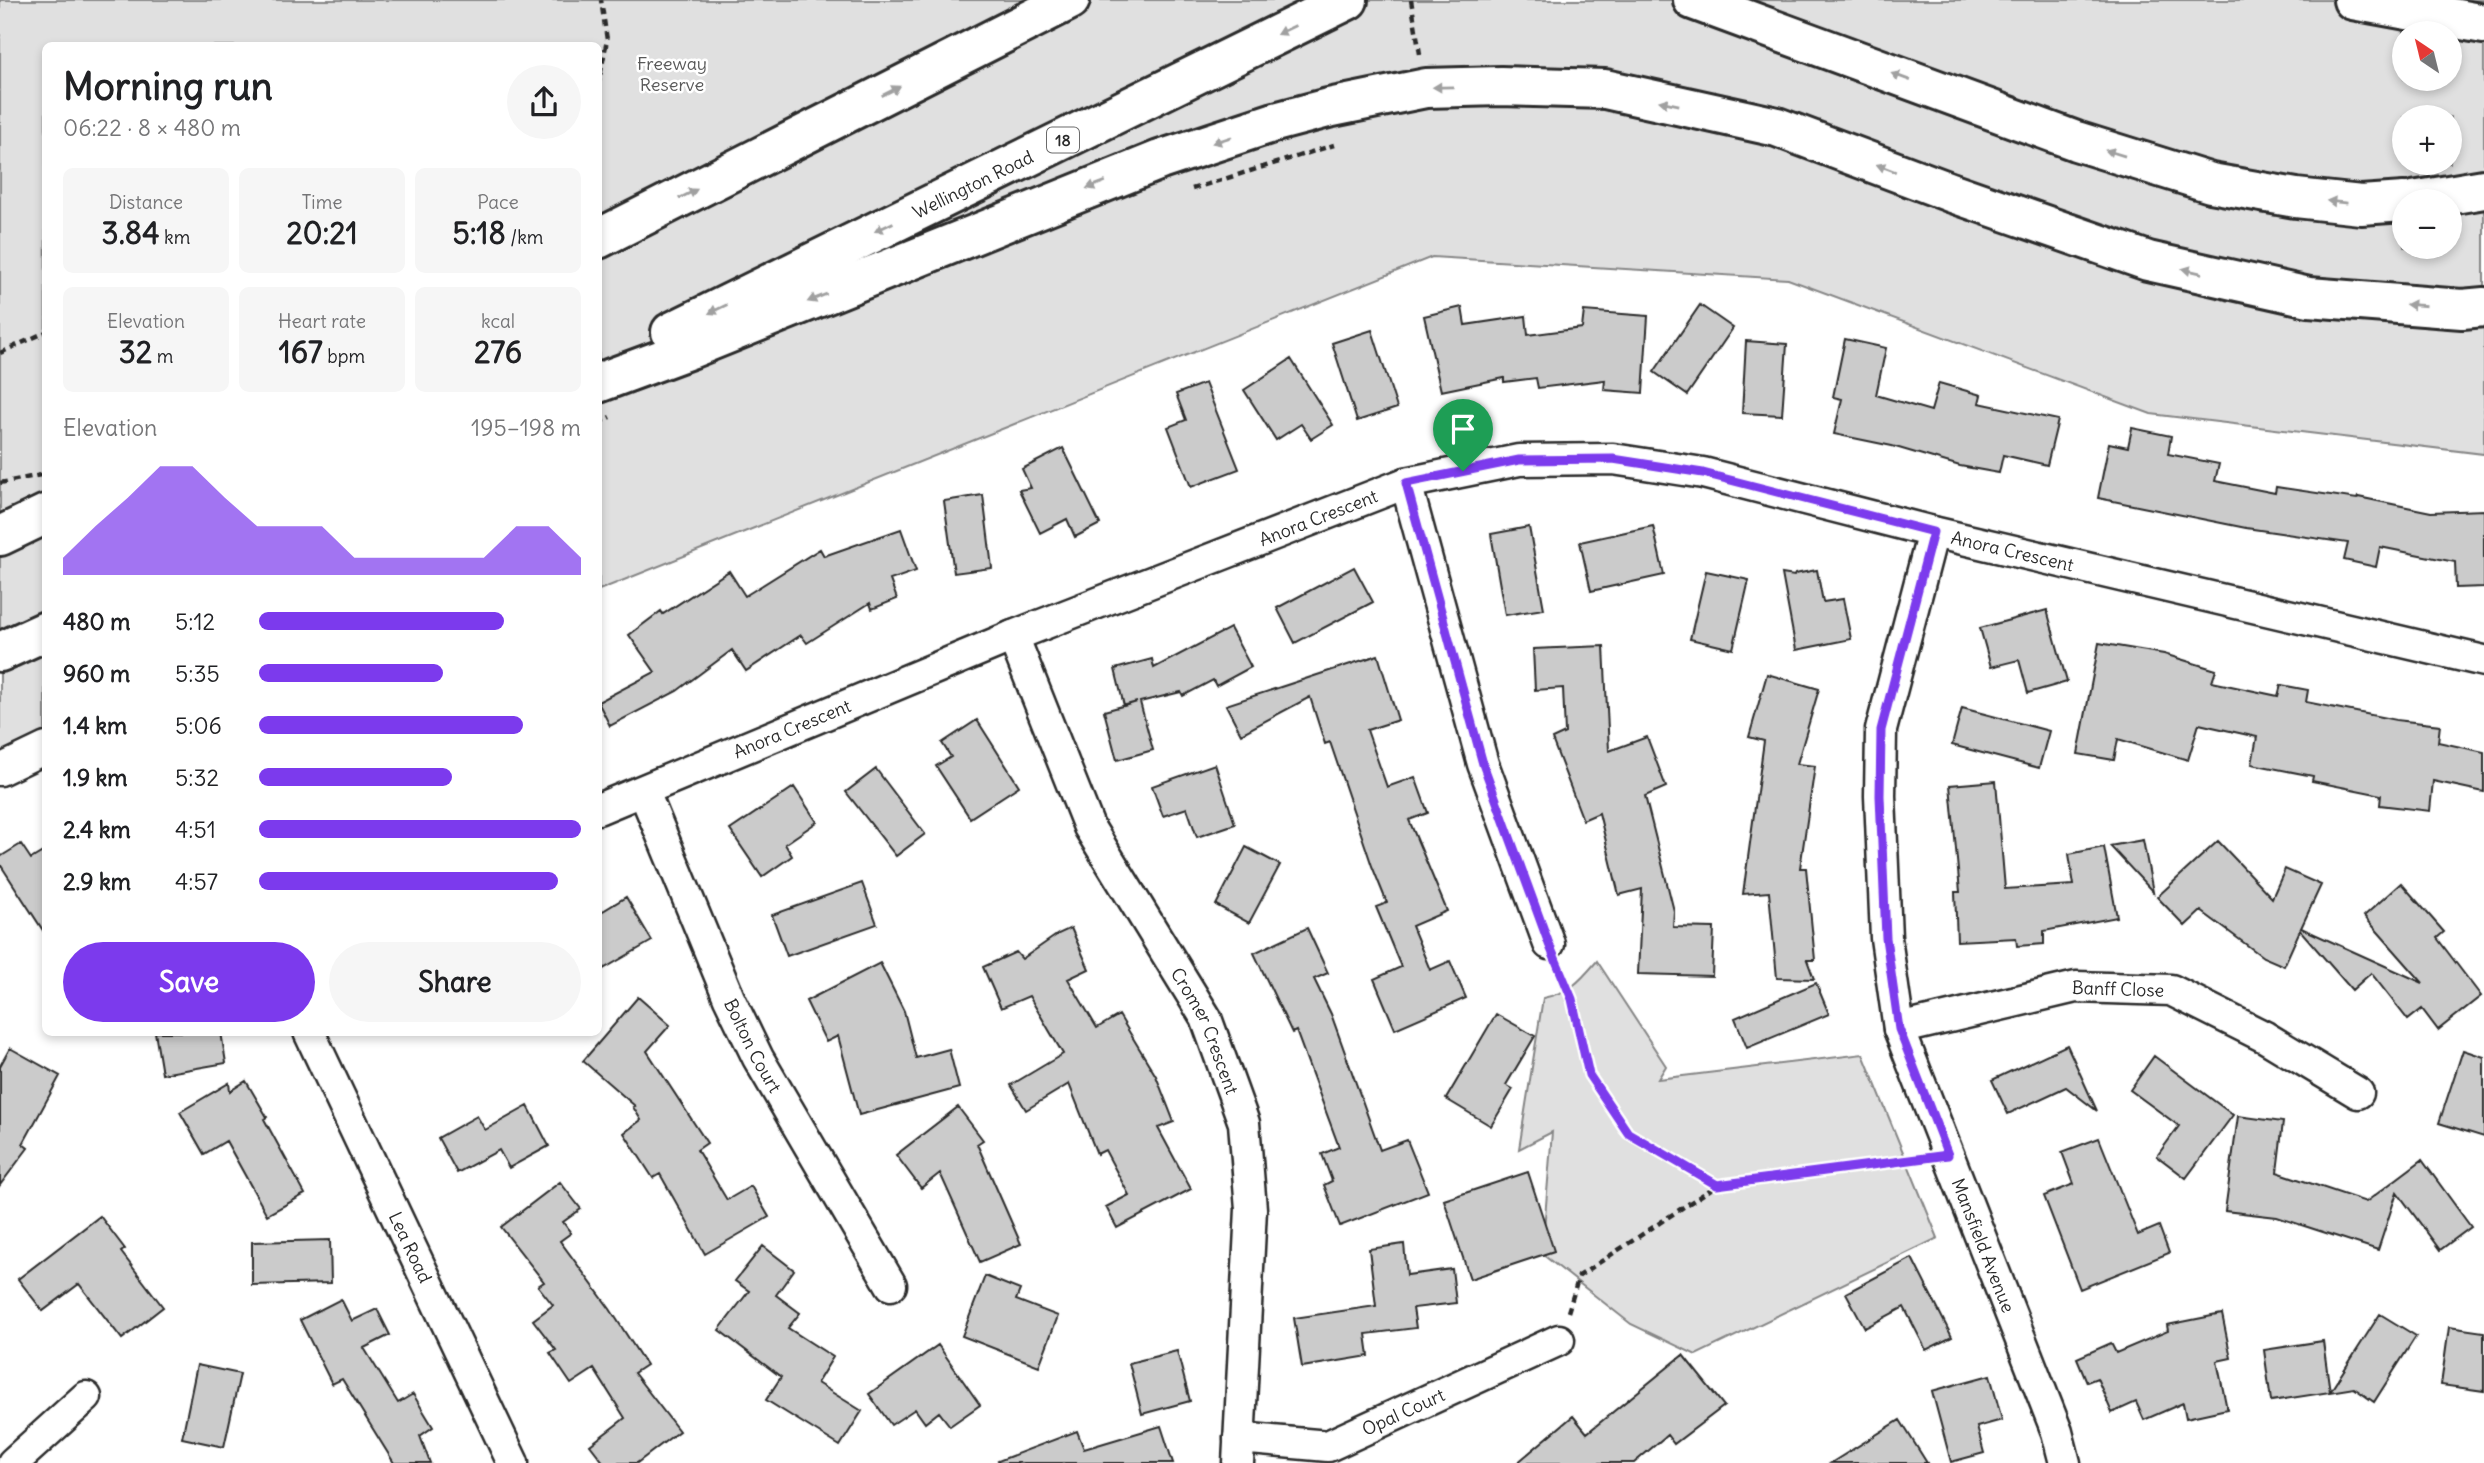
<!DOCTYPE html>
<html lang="en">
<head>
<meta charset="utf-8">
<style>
	:root { --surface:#fff; --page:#f6f6f6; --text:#202124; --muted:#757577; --accent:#7c3aed }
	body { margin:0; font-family:Delius,sans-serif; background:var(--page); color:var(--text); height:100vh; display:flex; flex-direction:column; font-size:26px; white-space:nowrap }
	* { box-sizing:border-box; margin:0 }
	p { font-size:23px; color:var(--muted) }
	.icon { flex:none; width:38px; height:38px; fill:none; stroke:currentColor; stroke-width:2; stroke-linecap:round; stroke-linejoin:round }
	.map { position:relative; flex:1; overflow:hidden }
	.panel { position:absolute; left:42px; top:42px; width:560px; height:994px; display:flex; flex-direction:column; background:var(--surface); border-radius:10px; box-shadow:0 4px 10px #0003 }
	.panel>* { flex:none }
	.needle { width:46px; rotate:325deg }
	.fabs { position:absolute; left:2392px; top:21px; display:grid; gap:14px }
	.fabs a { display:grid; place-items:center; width:70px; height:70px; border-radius:50%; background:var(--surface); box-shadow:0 4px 10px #0003; font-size:35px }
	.pin { position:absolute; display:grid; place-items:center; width:60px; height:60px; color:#fff; margin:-72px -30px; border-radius:50% 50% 50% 0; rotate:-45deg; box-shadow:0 0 7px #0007 }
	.pin .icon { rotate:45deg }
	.round { display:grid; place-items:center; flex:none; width:74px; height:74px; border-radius:37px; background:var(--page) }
	.headline { display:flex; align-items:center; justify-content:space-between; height:119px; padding:0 21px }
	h1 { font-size:38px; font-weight:800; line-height:52px }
	.metrics { display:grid; grid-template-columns:repeat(3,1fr); gap:10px; height:119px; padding:7px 21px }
	.metrics div { display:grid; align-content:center; border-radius:10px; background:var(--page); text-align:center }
	.metrics b { font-size:30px; font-weight:800 }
	.metrics small { font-size:19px; font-weight:400 }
	.metrics p { font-size:19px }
	.chart { height:196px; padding:14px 21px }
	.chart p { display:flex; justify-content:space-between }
	.chart svg { width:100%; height:126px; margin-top:7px; fill:var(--accent); opacity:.7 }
	.cta { display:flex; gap:14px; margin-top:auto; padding:14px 21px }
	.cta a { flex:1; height:80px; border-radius:42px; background:var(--accent); color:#fff; font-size:28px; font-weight:800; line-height:80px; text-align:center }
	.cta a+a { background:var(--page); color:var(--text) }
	ul { padding:0 21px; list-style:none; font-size:23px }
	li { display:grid; grid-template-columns:112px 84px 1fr; align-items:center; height:52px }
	li i { height:18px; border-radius:9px; background:var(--accent) }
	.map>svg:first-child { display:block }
	.green { fill:#e0e0e0; stroke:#868686; stroke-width:2; fill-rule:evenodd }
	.building { fill:#cbcbcb; stroke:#2b2b2b; stroke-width:2 }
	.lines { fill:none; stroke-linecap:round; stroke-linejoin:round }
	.minor-casing { stroke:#2b2b2b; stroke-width:35 }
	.highway-casing { stroke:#2b2b2b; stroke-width:44 }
	.path { stroke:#2b2b2b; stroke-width:4.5; stroke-dasharray:7 5; stroke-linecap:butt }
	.minor { stroke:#fff; stroke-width:30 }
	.highway { stroke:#fff; stroke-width:38 }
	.oneway { fill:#a0a0a0 }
	.route-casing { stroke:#fff; stroke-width:14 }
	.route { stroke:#7c3aed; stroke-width:9 }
	.labels { text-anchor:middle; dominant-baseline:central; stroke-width:5; stroke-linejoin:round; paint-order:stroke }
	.shield { fill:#fff; stroke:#6b6b6b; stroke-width:2 }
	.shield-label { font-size:16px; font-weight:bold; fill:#2b2b2b }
	.park-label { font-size:18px; fill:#585858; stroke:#fff }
	.street-label { font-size:18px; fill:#2b2b2b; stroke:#fff }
</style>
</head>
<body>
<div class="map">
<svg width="2484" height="1463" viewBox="0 0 2484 1463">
	<rect width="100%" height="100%" fill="#fff"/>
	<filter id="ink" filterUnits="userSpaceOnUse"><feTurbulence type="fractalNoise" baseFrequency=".0143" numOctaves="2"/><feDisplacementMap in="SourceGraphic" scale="14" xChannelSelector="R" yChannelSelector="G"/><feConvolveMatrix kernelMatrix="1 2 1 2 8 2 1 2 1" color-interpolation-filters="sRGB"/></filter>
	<g filter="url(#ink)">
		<path class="green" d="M 0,0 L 2484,0 L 2484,454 L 2151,414 L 1788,279 L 1432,257 L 599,590 L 598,46 L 46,46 L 45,739 L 0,760 ZM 2404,33 L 2450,33 L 2450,79 L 2404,79 ZM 2404,117 L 2450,117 L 2450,163 L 2404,163 ZM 2404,201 L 2450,201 L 2450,247 L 2404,247 Z
			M 1597,961 L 1666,1066 L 1658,1079 L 1863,1054 L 1938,1238 L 1696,1355 L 1631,1324 L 1542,1254 L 1552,1132 L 1519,1149 L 1543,998 C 1571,992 1579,982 1597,961 Z"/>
		<path class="building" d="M 1700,305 L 1733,328 L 1687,395 L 1654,372 Z
			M 1462,307 L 1465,325 L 1526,316 L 1528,335 L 1582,328 L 1584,311 L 1648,316 L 1643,393 L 1604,390 L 1605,380 L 1538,388 L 1536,378 L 1504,382 L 1504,378 L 1441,391 L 1424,316 Z
			M 1372,330 L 1397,408 L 1357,421 L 1332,343 Z
			M 1845,339 L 1886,348 L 1876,395 L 1931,411 L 1939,383 L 1981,395 L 1979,403 L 2058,420 L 2047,465 L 2003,455 L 1999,473 L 1960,466 L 1892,446 L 1834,434 L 1842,399 L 1833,397 Z
			M 1746,341 L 1787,344 L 1782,415 L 1742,413 Z
			M 1291,359 L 1333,425 L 1311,439 L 1301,424 L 1276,440 L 1244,390 Z
			M 1205,383 L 1239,469 L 1191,487 L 1168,427 L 1186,420 L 1176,394 Z
			M 2132,428 L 2171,436 L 2168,454 L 2219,464 L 2215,481 L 2275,493 L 2276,487 L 2357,499 L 2358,497 L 2431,512 L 2484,510 L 2484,587 L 2456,588 L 2455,562 L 2380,547 L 2376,567 L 2344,560 L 2348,543 L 2246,528 L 2098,498 L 2109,443 L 2128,447 Z
			M 1063,448 L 1100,524 L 1075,537 L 1067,519 L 1040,533 L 1019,490 L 1031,488 L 1022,469 Z
			M 983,495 L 992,568 L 954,573 L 944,501 Z
			M 1653,526 L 1664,575 L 1591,591 L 1580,542 Z
			M 1529,527 L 1544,609 L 1505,615 L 1491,534 Z
			M 901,529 L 916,571 L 890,580 L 897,599 L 872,609 L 870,603 L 807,643 L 801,635 L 746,671 L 732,650 L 677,691 L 610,726 L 598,702 L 655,672 L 629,635 L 661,611 L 663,614 L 729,571 L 745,596 L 820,549 L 824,556 Z
			M 1354,567 L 1373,602 L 1295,643 L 1277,608 Z
			M 1817,570 L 1823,602 L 1843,599 L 1851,639 L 1796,650 L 1782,574 L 1794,576 L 1795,574 Z
			M 1706,571 L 1749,580 L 1733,649 L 1690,639 Z
			M 2047,610 L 2067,682 L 2028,693 L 2019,660 L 1991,667 L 1980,628 Z
			M 1230,628 L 1251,667 L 1216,686 L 1213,680 L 1183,696 L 1181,692 L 1140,702 L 1153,750 L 1117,760 L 1104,711 L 1137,702 L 1124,706 L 1115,669 L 1152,659 L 1154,668 Z
			M 2099,643 L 2164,654 L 2216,670 L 2212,682 L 2278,696 L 2281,685 L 2308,690 L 2306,702 L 2396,720 L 2440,725 L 2438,742 L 2484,752 L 2484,792 L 2433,781 L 2430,811 L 2380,805 L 2381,795 L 2312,781 L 2313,776 L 2252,764 L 2257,737 L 2199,724 L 2188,760 L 2118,739 L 2114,760 L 2078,754 Z
			M 1604,646 L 1609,751 L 1647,737 L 1666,787 L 1645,796 L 1674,911 L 1673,927 L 1714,928 L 1712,976 L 1638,974 L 1642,889 L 1619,895 L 1599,813 L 1583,820 L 1552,739 L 1565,733 L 1563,688 L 1535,690 L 1533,649 Z
			M 1378,655 L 1398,720 L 1367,730 L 1387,787 L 1415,777 L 1428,813 L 1409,820 L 1447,911 L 1412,926 L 1430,970 L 1450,961 L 1466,998 L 1395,1029 L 1374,979 L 1401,967 L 1376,907 L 1387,903 L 1372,866 L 1330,742 L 1325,744 L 1310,697 L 1241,734 L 1226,705 Z
			M 1767,674 L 1819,689 L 1797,764 L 1815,766 L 1800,868 L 1806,868 L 1815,960 L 1807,960 L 1814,979 L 1777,978 L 1769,892 L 1743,894 L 1764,741 L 1749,737 Z
			M 1962,708 L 2049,731 L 2039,768 L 1952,745 Z
			M 977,720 L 1019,786 L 970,818 L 936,766 L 951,757 L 942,743 Z
			M 1215,764 L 1235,824 L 1197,837 L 1187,808 L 1163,816 L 1152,786 Z
			M 876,769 L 925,834 L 896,856 L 846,792 Z
			M 1996,781 L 2005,889 L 2074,885 L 2069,854 L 2104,847 L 2117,917 L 2044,931 L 2044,944 L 2017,946 L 2016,938 L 1957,941 L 1955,892 L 1960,892 L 1950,785 Z
			M 794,787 L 817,822 L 785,844 L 792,856 L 762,877 L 730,830 Z
			M 2143,840 L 2153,892 L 2110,846 Z
			M 2218,841 L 2272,898 L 2285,869 L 2321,885 L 2301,928 L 2423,983 L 2364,916 L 2401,883 L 2444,932 L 2437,938 L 2481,996 L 2438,1030 L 2422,1009 L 2408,1020 L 2371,973 L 2352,990 L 2300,930 L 2284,966 L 2263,957 L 2201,911 L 2185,926 L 2157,897 Z
			M 21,844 L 31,859 L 46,850 L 46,935 L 0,864 L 0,857 Z
			M 1246,847 L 1280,865 L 1249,923 L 1216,905 Z
			M 862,883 L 877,924 L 787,956 L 772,915 Z
			M 626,897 L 652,941 L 598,972 L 598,914 Z
			M 1071,928 L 1089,969 L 1068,979 L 1097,1028 L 1119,1015 L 1156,1076 L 1174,1122 L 1158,1128 L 1191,1189 L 1117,1228 L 1106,1207 L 1129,1195 L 1105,1150 L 1097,1154 L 1069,1084 L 1026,1110 L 1011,1085 L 1063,1054 L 1029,996 L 1001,1008 L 983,967 L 1016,952 L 1022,959 L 1058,934 Z
			M 1307,928 L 1328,973 L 1314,979 L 1331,1014 L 1380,1150 L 1407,1140 L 1428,1192 L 1340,1226 L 1324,1185 L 1332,1181 L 1322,1154 L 1339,1147 L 1296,1031 L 1292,1033 L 1254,953 Z
			M 880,963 L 904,1011 L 916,1058 L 949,1049 L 959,1088 L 859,1115 L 838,1036 L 826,1042 L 806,1001 Z
			M 1816,983 L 1829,1014 L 1747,1048 L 1735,1018 Z
			M 638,997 L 670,1025 L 647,1051 L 707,1143 L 697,1150 L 727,1200 L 751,1186 L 769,1217 L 705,1254 L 660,1174 L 653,1178 L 624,1133 L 641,1120 L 633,1107 L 635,1106 L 583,1061 Z
			M 1496,1014 L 1535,1036 L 1506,1085 L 1513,1089 L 1491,1126 L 1446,1099 Z
			M 155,1032 L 221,1032 L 226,1063 L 162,1074 Z
			M 2067,1045 L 2097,1111 L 2066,1087 L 2008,1114 L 1992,1080 Z
			M 10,1048 L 60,1076 L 23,1144 L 28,1148 L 0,1185 L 0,1066 Z
			M 2463,1050 L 2484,1057 L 2484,1137 L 2439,1123 Z
			M 2154,1056 L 2233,1115 L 2186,1178 L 2157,1156 L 2179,1126 L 2130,1090 Z
			M 246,1081 L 267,1117 L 264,1119 L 305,1194 L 267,1215 L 226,1141 L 204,1154 L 180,1112 L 229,1083 L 230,1091 Z
			M 528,1106 L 549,1146 L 509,1168 L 499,1150 L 457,1173 L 438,1138 L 477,1116 L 485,1130 Z
			M 958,1107 L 983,1140 L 977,1144 L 1021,1244 L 980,1262 L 940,1173 L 921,1188 L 896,1155 Z
			M 2238,1116 L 2283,1122 L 2277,1172 L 2366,1202 L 2422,1160 L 2471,1227 L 2440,1250 L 2397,1192 L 2378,1250 L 2277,1217 L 2225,1211 Z
			M 2099,1138 L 2138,1235 L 2159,1226 L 2169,1253 L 2080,1289 L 2044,1196 L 2074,1184 L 2062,1152 Z
			M 1528,1172 L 1554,1251 L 1470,1279 L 1444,1200 Z
			M 560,1182 L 581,1209 L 563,1222 L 571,1233 L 560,1241 L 610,1309 L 646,1365 L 634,1373 L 679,1431 L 637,1463 L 604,1463 L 590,1445 L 625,1418 L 594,1369 L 571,1384 L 550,1353 L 556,1350 L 533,1320 L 553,1305 L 538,1286 L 544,1282 L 501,1227 Z
			M 100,1216 L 125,1249 L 121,1252 L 163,1307 L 122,1339 L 79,1284 L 43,1311 L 18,1279 Z
			M 330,1240 L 331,1283 L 252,1285 L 252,1242 Z
			M 1404,1244 L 1407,1275 L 1452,1269 L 1456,1303 L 1413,1308 L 1416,1328 L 1366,1334 L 1369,1356 L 1302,1367 L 1294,1318 L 1376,1306 L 1369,1249 Z
			M 763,1246 L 794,1270 L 776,1295 L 800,1313 L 788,1328 L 833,1357 L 817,1383 L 862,1411 L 840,1446 L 766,1400 L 781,1377 L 719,1330 L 749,1291 L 735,1281 Z
			M 1912,1258 L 1952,1337 L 1926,1350 L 1904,1307 L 1865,1328 L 1846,1293 Z
			M 985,1276 L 1020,1290 L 1016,1300 L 1058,1316 L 1039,1366 L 962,1336 Z
			M 341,1299 L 352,1321 L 377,1309 L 390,1335 L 364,1348 L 398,1403 L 413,1394 L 433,1427 L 420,1436 L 430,1463 L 394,1463 L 342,1379 L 332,1384 L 300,1320 Z
			M 2222,1314 L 2231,1358 L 2217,1361 L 2227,1409 L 2186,1418 L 2183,1403 L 2144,1420 L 2136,1402 L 2112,1413 L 2097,1378 L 2087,1382 L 2077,1358 L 2111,1343 L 2116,1353 L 2168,1331 L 2167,1325 Z
			M 2380,1314 L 2416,1336 L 2374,1402 L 2354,1388 L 2330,1392 Z
			M 2449,1327 L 2484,1332 L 2484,1391 L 2441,1385 Z
			M 2323,1341 L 2330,1392 L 2271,1401 L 2264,1350 Z
			M 938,1345 L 980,1405 L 950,1426 L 939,1412 L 925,1423 L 915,1409 L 891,1425 L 869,1394 Z
			M 1177,1351 L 1190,1401 L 1142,1414 L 1129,1363 Z
			M 1683,1355 L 1724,1406 L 1674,1444 L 1667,1435 L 1634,1463 L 1517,1463 L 1573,1416 L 1587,1433 Z
			M 197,1365 L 240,1374 L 224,1447 L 182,1438 Z
			M 1990,1375 L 2002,1420 L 1977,1427 L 1984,1453 L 1951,1462 L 1932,1391 Z
			M 1900,1420 L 1927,1463 L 1831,1463 Z
			M 1161,1426 L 1173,1463 L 999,1463 L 998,1461 L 1077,1431 L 1084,1449 Z"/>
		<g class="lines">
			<defs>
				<g id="minor">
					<path d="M 1406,483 L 1483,764 L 1549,944"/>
					<path id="s1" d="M 1933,532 L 1881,730 L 1880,796 L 1886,938 L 1899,1029 L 2057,1432 L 2065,1463"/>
					<path id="s2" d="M 1013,636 L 1089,827 L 1206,1018 L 1244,1123 L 1251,1209 L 1238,1463"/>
					<path d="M 0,770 L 46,748"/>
					<path id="s3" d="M 644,792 L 729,998 L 758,1058 L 891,1285"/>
					<path id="s4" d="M 598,809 L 1013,636 L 1406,483 L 1519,460 L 1613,459 L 1703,473 L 1933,532 L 2484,661"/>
					<path id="s5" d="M 1899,1029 L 2076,987 L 2171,990 L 2265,1037 L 2358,1093"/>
					<path id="s6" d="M 309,1032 L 513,1463"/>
					<path id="s7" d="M 1239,1438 L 1328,1446 L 1559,1340"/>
					<path d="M 13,1463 L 86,1397"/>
				</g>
				<g id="highway">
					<path d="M 1693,0 L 2076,141 L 2211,183 L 2296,198 L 2361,205 L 2404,202"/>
					<path d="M 2353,0 L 2484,24"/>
					<path d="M 2413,201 L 2484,189"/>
					<path d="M 598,239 L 1070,0"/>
					<path id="s8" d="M 671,332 L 1348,0"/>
					<path d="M 598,383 L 690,349 L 1160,160 L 1275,122 L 1328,108 L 1426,88 L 1501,86 L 1605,89 L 1777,127 L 1950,192 L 2148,261 L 2309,297 L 2462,309 L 2484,307"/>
					<path d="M 0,536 L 46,514"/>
					<path d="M 0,652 L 46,631"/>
				</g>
			</defs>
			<use href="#minor" class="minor-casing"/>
			<use href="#highway" class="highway-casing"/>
			<path class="path" d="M 1411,0 L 1420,54
				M 598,86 L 607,40 L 601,0
				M 1192,189 L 1334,145
				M 0,353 L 46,332
				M 598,423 L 610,417
				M 0,483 L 46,474
				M 1560,971 L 1572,999 L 1589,1075 L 1628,1133 L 1717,1185 L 1919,1159
				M 1568,1312 L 1579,1276 L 1717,1185"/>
			<use href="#minor" class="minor"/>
			<use href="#highway" class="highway"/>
		</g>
		<defs><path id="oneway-solid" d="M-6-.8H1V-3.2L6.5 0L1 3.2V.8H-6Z" transform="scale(1.75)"/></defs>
		<g class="oneway">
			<use href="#oneway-solid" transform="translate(1286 30) rotate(154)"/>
			<use href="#oneway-solid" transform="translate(1901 77) rotate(-160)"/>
			<use href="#oneway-solid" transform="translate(1443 87) rotate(179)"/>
			<use href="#oneway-solid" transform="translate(891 91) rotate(-27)"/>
			<use href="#oneway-solid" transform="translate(1669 103) rotate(-168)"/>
			<use href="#oneway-solid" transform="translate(1222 140) rotate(162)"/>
			<use href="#oneway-solid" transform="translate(2115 153) rotate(-163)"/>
			<use href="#oneway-solid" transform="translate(1886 168) rotate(-159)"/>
			<use href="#oneway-solid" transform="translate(1096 185) rotate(159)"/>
			<use href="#oneway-solid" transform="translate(688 194) rotate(-27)"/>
			<use href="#oneway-solid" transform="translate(2337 202) rotate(-174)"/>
			<use href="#oneway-solid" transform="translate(884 227) rotate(154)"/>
			<use href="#oneway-solid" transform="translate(2192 271) rotate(-167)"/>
			<use href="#oneway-solid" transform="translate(817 298) rotate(158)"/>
			<use href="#oneway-solid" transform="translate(2416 305) rotate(-176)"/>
			<use href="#oneway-solid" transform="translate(718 309) rotate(154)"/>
		</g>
	</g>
	<g class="lines" filter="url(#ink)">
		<defs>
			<path id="route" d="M 1613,459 L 1703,473 L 1933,532 L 1881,730 L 1880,796 L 1886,938 L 1899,1029 L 1948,1155 L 1717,1185 L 1628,1133 L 1589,1075 L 1572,999 L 1549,944 L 1483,764 L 1406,483 L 1519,460 Z"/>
		</defs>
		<use href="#route" class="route-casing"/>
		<use href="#route" class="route"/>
	</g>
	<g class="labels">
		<rect class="shield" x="1047" y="127.5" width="32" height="25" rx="5"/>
		<g class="shield-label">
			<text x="1063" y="140">18</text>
		</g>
		<g class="park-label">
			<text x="672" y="63">Freeway<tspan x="672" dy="21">Reserve</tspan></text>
		</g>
		<g class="street-label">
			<text stroke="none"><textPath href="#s8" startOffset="336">Wellington Road</textPath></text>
			<text stroke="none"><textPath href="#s4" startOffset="777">Anora Crescent</textPath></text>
			<text stroke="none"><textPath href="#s4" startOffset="1491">Anora Crescent</textPath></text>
			<text stroke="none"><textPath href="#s4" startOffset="210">Anora Crescent</textPath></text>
			<text stroke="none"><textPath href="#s5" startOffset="224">Banff Close</textPath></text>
			<text stroke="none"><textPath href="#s2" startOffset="441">Cromer Crescent</textPath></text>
			<text stroke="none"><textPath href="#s3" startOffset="276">Bolton Court</textPath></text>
			<text stroke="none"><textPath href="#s1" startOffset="737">Mansfield Avenue</textPath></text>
			<text stroke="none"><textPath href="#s6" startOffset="238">Lea Road</textPath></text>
			<text stroke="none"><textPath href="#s7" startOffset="172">Opal Court</textPath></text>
		</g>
	</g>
</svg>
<div class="fabs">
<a><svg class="needle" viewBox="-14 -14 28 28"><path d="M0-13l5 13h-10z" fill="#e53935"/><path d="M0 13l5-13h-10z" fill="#757577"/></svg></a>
<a>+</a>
<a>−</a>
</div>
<div class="pin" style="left:1463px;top:471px;background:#1e9e55"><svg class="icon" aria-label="arrive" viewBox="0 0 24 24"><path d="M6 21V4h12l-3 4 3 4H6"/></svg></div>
<section class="panel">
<div class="headline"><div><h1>Morning run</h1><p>06:22 · 8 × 480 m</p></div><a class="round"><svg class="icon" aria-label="share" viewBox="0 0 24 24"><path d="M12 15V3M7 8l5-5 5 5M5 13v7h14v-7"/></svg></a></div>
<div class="metrics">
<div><p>Distance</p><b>3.84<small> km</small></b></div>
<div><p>Time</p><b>20:21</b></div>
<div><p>Pace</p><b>5:18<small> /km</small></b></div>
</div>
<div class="metrics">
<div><p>Elevation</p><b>32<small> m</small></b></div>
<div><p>Heart rate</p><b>167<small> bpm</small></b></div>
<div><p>kcal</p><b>276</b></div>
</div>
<div class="chart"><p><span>Elevation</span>195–198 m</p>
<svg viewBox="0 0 160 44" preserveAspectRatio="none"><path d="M0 44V38L10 27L20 17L30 6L40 6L50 17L60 27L70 27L80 27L90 38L100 38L110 38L120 38L130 38L140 27L150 27L160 38V44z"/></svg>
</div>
<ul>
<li><b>480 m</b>5:12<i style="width:76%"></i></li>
<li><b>960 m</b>5:35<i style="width:57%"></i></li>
<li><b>1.4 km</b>5:06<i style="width:82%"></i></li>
<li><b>1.9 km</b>5:32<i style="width:60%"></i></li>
<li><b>2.4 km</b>4:51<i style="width:100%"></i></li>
<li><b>2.9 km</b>4:57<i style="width:93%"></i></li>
</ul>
<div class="cta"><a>Save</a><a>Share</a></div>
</section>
</div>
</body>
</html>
